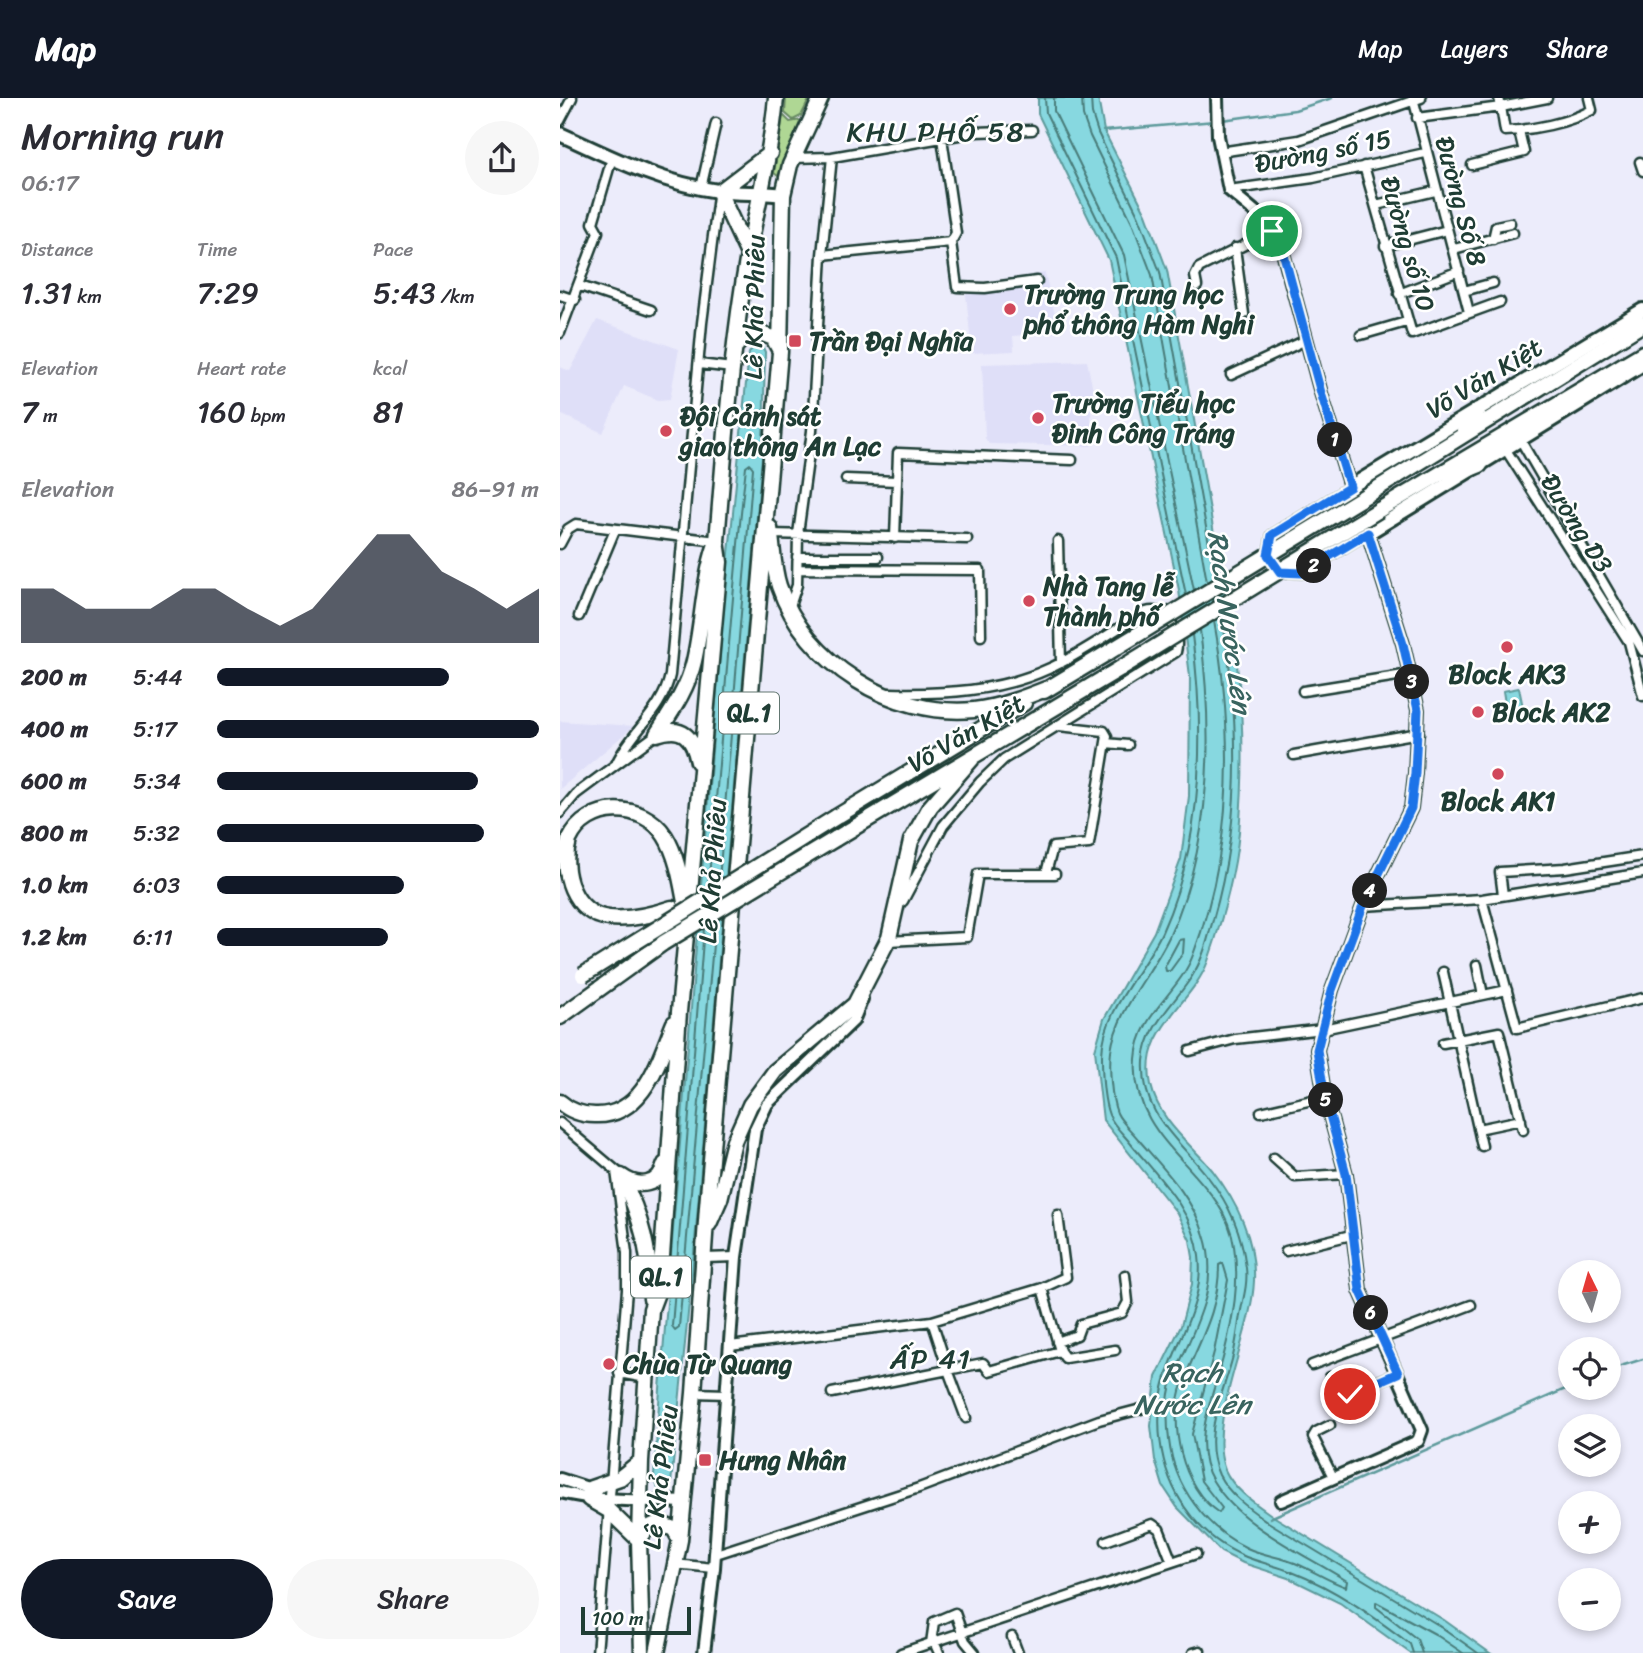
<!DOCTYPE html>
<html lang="en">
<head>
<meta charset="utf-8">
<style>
	:root { --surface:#fff; --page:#f7f7f7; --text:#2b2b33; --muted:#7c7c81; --accent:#111827 }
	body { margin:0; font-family:Sriracha,sans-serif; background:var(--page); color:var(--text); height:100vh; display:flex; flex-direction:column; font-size:26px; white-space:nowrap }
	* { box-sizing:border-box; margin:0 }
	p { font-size:23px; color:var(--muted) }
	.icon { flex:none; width:38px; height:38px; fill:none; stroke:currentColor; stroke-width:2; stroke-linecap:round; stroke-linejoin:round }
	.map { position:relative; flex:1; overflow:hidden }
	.details { display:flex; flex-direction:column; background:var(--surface); width:560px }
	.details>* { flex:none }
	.needle { width:46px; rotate:355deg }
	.fabs { position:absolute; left:998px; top:1162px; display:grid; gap:14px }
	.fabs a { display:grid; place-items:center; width:63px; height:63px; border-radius:50%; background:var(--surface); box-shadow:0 4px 10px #0003; font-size:35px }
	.scale { position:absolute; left:21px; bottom:18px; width:110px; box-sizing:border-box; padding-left:7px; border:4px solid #1f3d34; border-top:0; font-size:19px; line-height:24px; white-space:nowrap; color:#1f3d34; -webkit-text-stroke:5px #fff; paint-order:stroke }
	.pin { position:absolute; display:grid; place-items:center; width:60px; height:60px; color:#fff; margin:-30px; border:4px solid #fff; border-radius:50%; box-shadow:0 2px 7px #0007 }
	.km { position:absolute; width:35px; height:35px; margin:-18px; border-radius:50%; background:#222; color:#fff; font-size:19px; line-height:35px; text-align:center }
	.round { display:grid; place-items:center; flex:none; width:74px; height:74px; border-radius:37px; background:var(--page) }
	.summary { display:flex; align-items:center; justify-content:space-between; height:119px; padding:0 21px }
	h1 { font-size:38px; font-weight:600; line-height:52px }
	.figures { display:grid; grid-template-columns:repeat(3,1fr); gap:10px; height:119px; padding:7px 21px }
	.figures div { display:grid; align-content:center }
	.figures b { font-size:30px; font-weight:600 }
	.figures small { font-size:19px; font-weight:400 }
	.figures p { font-size:19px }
	.chart { height:196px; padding:14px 21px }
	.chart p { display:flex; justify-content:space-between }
	.chart svg { width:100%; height:126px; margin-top:7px; fill:var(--accent); opacity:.7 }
	.action { display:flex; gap:14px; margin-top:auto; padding:14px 21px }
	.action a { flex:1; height:80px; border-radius:42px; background:var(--accent); color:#fff; font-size:28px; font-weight:600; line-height:80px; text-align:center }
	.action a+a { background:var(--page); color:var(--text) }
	ul { padding:0 21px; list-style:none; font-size:23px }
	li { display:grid; grid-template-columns:112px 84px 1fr; align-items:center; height:52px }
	li i { height:18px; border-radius:9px; background:var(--accent) }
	header { display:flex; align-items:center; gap:42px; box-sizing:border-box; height:98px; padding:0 35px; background:var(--accent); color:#fff }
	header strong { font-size:33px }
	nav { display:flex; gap:38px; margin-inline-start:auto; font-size:24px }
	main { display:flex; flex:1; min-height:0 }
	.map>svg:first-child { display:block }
	.built { fill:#dfdff8 }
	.green { fill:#afd794; stroke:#678a64; stroke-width:2 }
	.water { fill:#87d8e0; stroke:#5d9a9b; stroke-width:2 }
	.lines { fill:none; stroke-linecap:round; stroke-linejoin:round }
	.shore { stroke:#497b79; stroke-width:2 }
	.stream { stroke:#5d9a9b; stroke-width:2.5 }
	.minor-casing { stroke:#1f3d34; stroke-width:13 }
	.tertiary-casing { stroke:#1f3d34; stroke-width:16 }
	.secondary-casing { stroke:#1f3d34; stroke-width:18 }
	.primary-casing { stroke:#1f3d34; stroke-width:18 }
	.trunk-casing { stroke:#1f3d34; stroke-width:19 }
	.minor { stroke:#fff; stroke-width:8 }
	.tertiary { stroke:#fff; stroke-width:10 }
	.secondary { stroke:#fff; stroke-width:12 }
	.primary { stroke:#fff; stroke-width:12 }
	.trunk { stroke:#fff; stroke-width:14 }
	.trunk-bridge-casing { stroke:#1f3d34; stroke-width:19; stroke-linecap:butt }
	.trunk-bridge { stroke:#fff; stroke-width:14 }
	.route-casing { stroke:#fff; stroke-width:14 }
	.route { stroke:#1a73e8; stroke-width:9 }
	.poi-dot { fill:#d1495b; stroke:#fff; stroke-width:2.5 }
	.labels { text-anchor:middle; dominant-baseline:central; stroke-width:5; stroke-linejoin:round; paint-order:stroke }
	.shield { fill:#fff; stroke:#627771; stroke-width:2 }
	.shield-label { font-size:24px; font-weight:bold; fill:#1f3d34 }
	.street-label { font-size:26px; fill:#1f3d34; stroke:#fff }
	.poi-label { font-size:26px; font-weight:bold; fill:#1f3d34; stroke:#fff; text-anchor:start }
	.neighbourhood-label { font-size:28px; letter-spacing:2px; fill:#1f3d34; stroke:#fff }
	.water-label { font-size:28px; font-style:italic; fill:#39645f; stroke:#fff }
</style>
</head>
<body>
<header>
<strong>Map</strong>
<nav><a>Map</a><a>Layers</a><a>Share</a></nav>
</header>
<main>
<section class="details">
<div class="summary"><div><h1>Morning run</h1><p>06:17</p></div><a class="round"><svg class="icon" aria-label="share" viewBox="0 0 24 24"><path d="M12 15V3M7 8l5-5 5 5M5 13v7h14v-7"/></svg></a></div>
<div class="figures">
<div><p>Distance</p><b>1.31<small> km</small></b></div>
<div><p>Time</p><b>7:29</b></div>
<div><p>Pace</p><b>5:43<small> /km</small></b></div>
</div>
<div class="figures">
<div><p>Elevation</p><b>7<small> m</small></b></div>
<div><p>Heart rate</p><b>160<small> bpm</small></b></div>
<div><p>kcal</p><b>81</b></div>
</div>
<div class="chart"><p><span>Elevation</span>86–91 m</p>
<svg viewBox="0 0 160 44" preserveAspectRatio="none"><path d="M0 44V25L10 25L20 32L30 32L40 32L50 25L60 25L70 32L80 38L90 32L100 19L110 6L120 6L130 19L140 25L150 32L160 25V44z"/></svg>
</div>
<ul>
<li><b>200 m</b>5:44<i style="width:72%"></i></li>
<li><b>400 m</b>5:17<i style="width:100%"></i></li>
<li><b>600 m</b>5:34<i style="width:81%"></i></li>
<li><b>800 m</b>5:32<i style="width:83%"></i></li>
<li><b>1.0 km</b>6:03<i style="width:58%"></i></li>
<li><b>1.2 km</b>6:11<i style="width:53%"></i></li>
</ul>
<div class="action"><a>Save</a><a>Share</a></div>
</section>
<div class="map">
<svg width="1083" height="1555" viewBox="0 0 1083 1555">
	<rect width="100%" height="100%" fill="#ececfb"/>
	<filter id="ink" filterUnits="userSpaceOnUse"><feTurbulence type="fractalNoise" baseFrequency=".0143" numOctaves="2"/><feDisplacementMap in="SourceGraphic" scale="14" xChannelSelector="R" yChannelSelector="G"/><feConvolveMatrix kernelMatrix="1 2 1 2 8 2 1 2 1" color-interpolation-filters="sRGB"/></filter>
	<g filter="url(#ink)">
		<path class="built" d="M 485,175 L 499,234 L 453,238 L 454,253 L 412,255 L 405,187 Z
			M 37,222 L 119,251 L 110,301 L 98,302 L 64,288 L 43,335 L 0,316 L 0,269 L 10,273 Z
			M 527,263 L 534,297 L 531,300 L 531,348 L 429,346 L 425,340 L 422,266 Z
			M 0,623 L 74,628 L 0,691 Z"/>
		<path class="green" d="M 226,0 L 250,0 L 241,18 L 233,22 L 225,15 Z
			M 223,17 L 230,24 L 241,22 L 218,78 L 214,75 Z"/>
		<path class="water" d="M 478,0 L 538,0 L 544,33 L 586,116 L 607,172 C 623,262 640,352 655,442 C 662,484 672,525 677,567 C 684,622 684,678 679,734 C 675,776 662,823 648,863 C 632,907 579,931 591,987 C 599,1023 631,1046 653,1073 C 677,1104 696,1143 694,1183 C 692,1237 646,1325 665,1372 C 674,1392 696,1406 713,1418 L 884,1522 L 930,1555 L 850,1555 L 780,1505 L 729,1480 L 683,1465 L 661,1454 L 617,1409 L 603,1388 L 595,1362 L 591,1328 L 596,1279 L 621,1228 L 632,1186 L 633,1159 L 630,1142 L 617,1115 L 543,1022 L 535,952 L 544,921 L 594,834 L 621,761 L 629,698 L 630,578 L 619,492 L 549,162 L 478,16 Z
			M 201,245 L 205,254 L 203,348 L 134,1155 L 111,1386 L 103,1392 L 98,1391 L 94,1378 L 100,1291 L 164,505 L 189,255 L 195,246 Z
			M 959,590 L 965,619 L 948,623 L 943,593 Z"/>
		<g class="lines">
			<path class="shore" d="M 485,0 L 486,15 L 556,160 L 626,497
				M 494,0 L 494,13 L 564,157 L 634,492
				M 522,0 L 523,18 L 530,38 L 571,122 L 592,177 L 647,484
				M 531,0 L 532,16 L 538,35 L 579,119 L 600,174 L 655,479
				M 662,519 C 680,620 682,723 653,822 C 649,835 646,850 640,863 C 625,899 587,921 584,963 C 581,1018 618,1040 648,1079 C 670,1107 682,1135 686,1170 C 688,1186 683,1201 680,1217 C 678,1231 676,1245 673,1258 C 663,1297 641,1337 659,1377 C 669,1397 691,1412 708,1424 L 880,1528 L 918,1555
				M 640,532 C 653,632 653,746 609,839 C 591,877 557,911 551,953 C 549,969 551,1000 557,1015 C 561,1024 572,1033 578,1041 C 603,1070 633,1100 644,1137 C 662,1191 631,1234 613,1281 C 606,1298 607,1324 609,1342 C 614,1388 645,1430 687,1450 C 702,1457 720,1459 735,1465 C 752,1472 768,1483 786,1489 L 787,1483 C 743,1455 681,1429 653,1383 C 629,1343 655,1295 664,1256 C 673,1220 680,1185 674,1148 C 664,1074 569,1047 576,961 C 579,915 619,895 633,857 C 673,751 674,634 654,523
				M 632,537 C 645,635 643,743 602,834 C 584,873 543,912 542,957 C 542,975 543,1001 549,1017 C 553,1027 565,1038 571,1046 C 598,1079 634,1113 639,1158 C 646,1213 605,1255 600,1307 C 594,1371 624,1433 686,1459 C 701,1465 717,1468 732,1474 C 776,1491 813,1518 850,1546 L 853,1555
				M 148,788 C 162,648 170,508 186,369 L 190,366 L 193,370 L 159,782
				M 144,830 L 112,1228 L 115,1232 L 119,1229 L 155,824
				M 624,841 L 623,855 L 610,873 L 606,873 L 605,868 L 619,842 Z
				M 663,1165 L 668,1182 L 654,1254 L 632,1336 L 641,1383 L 662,1410 L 659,1415 C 622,1391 607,1324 623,1284 C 639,1243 659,1214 659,1167 Z
				M 862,1555 L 857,1541 L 816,1509 L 816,1504 L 875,1536 L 903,1555"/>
			<path class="stream" d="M 662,22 L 735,12 L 772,0
				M 543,33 L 655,23
				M 1048,1272 L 1083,1261
				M 710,1420 L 1010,1289"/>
			<defs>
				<path id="minor" d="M 853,0 L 909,214
					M 939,0 L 941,9 L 987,0
					M 857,20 L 941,9 L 945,33 C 972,32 1008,25 1032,12 L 1029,0
					M 0,23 L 12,0
					M 382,40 L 396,135 L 391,144
					M 660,54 L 739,42 L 861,0
					M 233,60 L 272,59 L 416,34 L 472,32
					M 1080,64 L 1083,73
					M 912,67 L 964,54 L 959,33
					M 804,68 L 852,236 L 940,204
					M 141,90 L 156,25
					M 669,92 L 753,80 L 865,55
					M 816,107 L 875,93
					M 933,141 L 936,128 L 950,125
					M 825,148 L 887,132
					M 675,150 L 684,216
					M 894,151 L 953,135
					M 262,157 L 391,144 L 397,189 L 425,190 L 477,183
					M 20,188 L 91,212
					M 637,188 L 635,178 L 639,170 L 712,133
					M 904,193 L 933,185
					M 839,196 L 899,173
					M 0,197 L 15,202
					M 0,235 L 38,134 L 33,125 L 52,60
					M 801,237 L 846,224
					M 139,266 L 172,270
					M 671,277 L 746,242
					M 961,343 L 1083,553
					M 946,352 L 1069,544 L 1083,598
					M 286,381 L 337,383
					M 790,389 L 712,437 L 708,457 L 720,474 L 742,475 L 808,435
					M 211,436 L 407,441
					M 335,440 L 338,355 L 512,362
					M 498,443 L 501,565
					M 0,446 L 8,431 L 16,426 L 157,443
					M 237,459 L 318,459
					M 238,471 L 420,472 L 421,538
					M 230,508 L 237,487 L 238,436 L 252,333 L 262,157 L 272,59
					M 19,518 L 55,432
					M 743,593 L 850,576
					M 330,595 C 384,596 438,594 488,571 C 522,556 553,532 586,514 C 608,508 621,534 616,554 L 444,661 L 420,684 L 383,728 L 343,803
					M 546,645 L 568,647
					M 734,657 L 859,635
					M 57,664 C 72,633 103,612 110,577 L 142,225 L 158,98
					M 0,715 L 16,696 L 97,636
					M 486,775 L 493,749 L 529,746 L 547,638 L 544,633 L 499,628
					M 943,797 L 940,774 L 1005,770 L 1083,758
					M 922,801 L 957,930 L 1083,900
					M 803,808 L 922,801 L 1083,775
					M 328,843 L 407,839 L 418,776 L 495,776
					M 917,867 L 923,897
					M 883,874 L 922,1048
					M 883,945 L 939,934 L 963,1032
					M 630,953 L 675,941 L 763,931 L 947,892
					M 701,1014 L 765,999
					M 0,1025 L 59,1075
					M 918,1031 L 961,1022
					M 714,1060 L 735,1079 L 786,1076
					M 498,1117 L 506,1179 L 482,1190 L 500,1253
					M 726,1153 L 791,1137
					M 145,1160 L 176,1159
					M 372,1223 L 482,1190
					M 497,1244 L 517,1237 L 521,1226 L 562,1215 L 568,1204 L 565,1177
					M 170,1248 L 372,1223 L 388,1272 L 272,1295
					M 752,1267 L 911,1207
					M 59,1275 L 86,1280
					M 770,1279 L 778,1295 L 786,1297 L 838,1275
					M 134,1295 L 167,1296
					M 406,1320 L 388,1272 L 423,1265 L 429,1273 L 500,1253 L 505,1260 L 555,1252
					M 770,1327 L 756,1334 L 753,1339 L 773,1379
					M 546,1443 L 592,1426 L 599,1431 L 612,1464
					M 156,1456 L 359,1390 L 539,1322 L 581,1311
					M 114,1466 L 154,1470
					M 452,1539 L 458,1555
					M 374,1544 L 379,1555
					M 371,1545 L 374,1524 L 395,1515 L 405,1543 L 415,1555
					M 37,1555 L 67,1192 L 67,1155 L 56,1073
					M 341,1555 L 636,1456
					M 633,1555 L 640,1553"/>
				<path id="tertiary" d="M 657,0 L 658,38 L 669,92 L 699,117 L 722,151 L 761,295 L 790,389
					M 0,1381 L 37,1393
					M 0,1394 C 39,1404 83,1402 124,1404
					M 721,1403 L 858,1343 L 862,1332 L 800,1192 L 786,1076 L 765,999 L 757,952 L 772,892 L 803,808 L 851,710 L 855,675 L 858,612 L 843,546 L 808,435
					M 144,1555 L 154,1470 L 176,1159 L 195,1031 L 207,1006 L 293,923 L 302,901"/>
				<path id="secondary" d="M 0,36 C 50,59 103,86 158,93 C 179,96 201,94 223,97"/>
				<path id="primary" d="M 790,389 L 1083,212
					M 808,435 L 1083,266"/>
				<path id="trunk" d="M 188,156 L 159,94 L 210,55
					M 175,249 L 184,239 L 198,234 L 213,240 L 220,253
					M 904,332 L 918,312
					M 890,379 L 920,367
					M 810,395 L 1083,226
					M 819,412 L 1083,255
					M 210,430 C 213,449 213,470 219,488 C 245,565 333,620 414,612 C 440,609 466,599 491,589
					M 484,593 L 549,554
					M 97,636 C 112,613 128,590 134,563 C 143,524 143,483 156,446
					M 97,636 C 123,627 133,639 138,664
					M 276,719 L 464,605
					M 275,741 L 561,570
					M 112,810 C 91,817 71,822 49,820 C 13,816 0,773 9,742 C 27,703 83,703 105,738 C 117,757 121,783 125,804
					M 0,919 L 103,845
					M 0,1004 C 10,1013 21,1017 35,1017 C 84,1019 99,961 114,925
					M 61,1078 C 82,1119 90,1155 91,1201
					M 61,1078 C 79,1091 99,1088 105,1066
					M 149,1126 L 160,1101 L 174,1043 L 190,1007 L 215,973 L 295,906 L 329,840 L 351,743 L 370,709 L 412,661
					M 31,1390 L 60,1380 L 81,1363
					M 29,1401 L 48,1412 L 79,1442
					M 79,1442 L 87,1430 L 98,1425 L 114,1431 L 120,1442
					M 82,1555 L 79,1442 L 81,1363 L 91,1211 L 100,1187 L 119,914 L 160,464 L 157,443 C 165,348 171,251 188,157 C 198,104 211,54 216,0
					M 97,1555 L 120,1442 L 134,1295 L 147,1109 L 220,254 L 223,97 L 230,67 L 261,0"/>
			</defs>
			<use href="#minor" class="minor-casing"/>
			<use href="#tertiary" class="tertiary-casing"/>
			<use href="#secondary" class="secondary-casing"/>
			<use href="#primary" class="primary-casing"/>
			<use href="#trunk" class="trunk-casing"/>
			<use href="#minor" class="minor"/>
			<use href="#tertiary" class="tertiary"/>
			<use href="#secondary" class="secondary"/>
			<use href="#primary" class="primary"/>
			<use href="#trunk" class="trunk"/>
			<defs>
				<path id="trunk-bridge" d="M 549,554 L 810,395
					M 561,570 L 819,412
					M 103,845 L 275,741
					M 23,877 L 276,719"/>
			</defs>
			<use href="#trunk-bridge" class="trunk-bridge-casing"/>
			<use href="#trunk-bridge" class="trunk-bridge"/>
		</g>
	</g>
	<g class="lines" filter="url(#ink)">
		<defs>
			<path id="route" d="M 712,133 L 722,150 L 761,295 L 790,389 L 712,437 L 708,457 L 720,474 L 742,475 L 808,435 L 843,546 L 858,612 L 855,675 L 851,710 L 803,808 L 772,892 L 757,952 L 765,999 L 786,1076 L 800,1192 L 838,1275 L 790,1296"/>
		</defs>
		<use href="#route" class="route-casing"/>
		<use href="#route" class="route"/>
	</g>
	<g class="poi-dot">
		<circle cx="450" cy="211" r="7"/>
		<rect x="228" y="236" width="14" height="14" rx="3.5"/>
		<circle cx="478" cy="320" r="7"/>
		<circle cx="106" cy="333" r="7"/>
		<circle cx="469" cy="503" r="7"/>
		<circle cx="947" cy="549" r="7"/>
		<circle cx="918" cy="614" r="7"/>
		<circle cx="938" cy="676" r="7"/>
		<circle cx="49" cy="1266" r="7"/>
		<rect x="138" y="1355" width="14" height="14" rx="3.5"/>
	</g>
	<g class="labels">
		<g class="shield">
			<rect x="159" y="594.5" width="60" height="41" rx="5"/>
			<rect x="71" y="1158.5" width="60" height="41" rx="5"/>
		</g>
		<g class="shield-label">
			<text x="189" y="615">QL.1</text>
			<text x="101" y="1179">QL.1</text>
		</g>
		<g class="street-label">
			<text transform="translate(763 53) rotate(-11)">Đường số 15</text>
			<text transform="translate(901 103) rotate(75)">Đường Số 8</text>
			<text transform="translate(848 146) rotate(74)">Đường số 10</text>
			<text transform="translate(194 209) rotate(-89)">Lê Khả Phiêu</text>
			<text transform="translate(924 280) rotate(-31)">Võ Văn Kiệt</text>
			<text transform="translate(1017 425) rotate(58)">Đường D3</text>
			<text transform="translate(406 635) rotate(-30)">Võ Văn Kiệt</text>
			<text transform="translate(152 773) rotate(-86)">Lê Khả Phiêu</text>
			<text transform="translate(100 1379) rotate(-83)">Lê Khả Phiêu</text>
		</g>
		<g class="poi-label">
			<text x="464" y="196">Trường Trung học<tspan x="464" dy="30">phổ thông Hàm Nghi</tspan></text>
			<text x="249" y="243">Trần Đại Nghĩa</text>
			<text x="492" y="305">Trường Tiểu học<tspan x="492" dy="30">Đinh Công Tráng</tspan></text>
			<text x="120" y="318">Đội Cảnh sát<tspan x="120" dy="30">giao thông An Lạc</tspan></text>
			<text x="483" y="488">Nhà Tang lễ<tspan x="483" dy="30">Thành phố</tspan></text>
			<text x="947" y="576" text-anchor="middle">Block AK3</text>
			<text x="932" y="614">Block AK2</text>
			<text x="938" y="703" text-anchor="middle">Block AK1</text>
			<text x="63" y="1266">Chùa Từ Quang</text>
			<text x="159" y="1362">Hưng Nhân</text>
		</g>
		<g class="neighbourhood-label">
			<text x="376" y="33">KHU PHỐ 58</text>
			<text x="371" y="1260">ẤP 41</text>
		</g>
		<g class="water-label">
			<text transform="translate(670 524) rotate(82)">Rạch Nước Lên</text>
			<text x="632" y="1274">Rạch<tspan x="632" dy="32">Nước Lên</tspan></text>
		</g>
	</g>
</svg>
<div class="fabs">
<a><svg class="needle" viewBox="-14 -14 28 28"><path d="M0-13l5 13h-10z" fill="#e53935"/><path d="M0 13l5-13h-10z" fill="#7c7c81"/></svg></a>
<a><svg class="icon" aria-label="locate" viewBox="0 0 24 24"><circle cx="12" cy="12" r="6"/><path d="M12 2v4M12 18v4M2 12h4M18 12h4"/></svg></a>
<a><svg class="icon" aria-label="layers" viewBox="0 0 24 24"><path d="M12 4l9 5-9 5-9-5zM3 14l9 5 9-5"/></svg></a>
<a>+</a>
<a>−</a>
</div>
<div class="scale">100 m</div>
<div class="pin" style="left:712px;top:133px;background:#1e9e55"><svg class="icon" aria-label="arrive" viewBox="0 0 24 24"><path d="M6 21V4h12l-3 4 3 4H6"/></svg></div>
<div class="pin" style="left:790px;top:1296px;background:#d93025"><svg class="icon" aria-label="check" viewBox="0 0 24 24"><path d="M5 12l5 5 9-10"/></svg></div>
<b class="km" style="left:775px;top:342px">1</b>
<b class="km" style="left:754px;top:468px">2</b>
<b class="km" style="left:852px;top:584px">3</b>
<b class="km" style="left:810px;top:793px">4</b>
<b class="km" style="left:766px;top:1002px">5</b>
<b class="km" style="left:811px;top:1215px">6</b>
</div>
</main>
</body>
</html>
